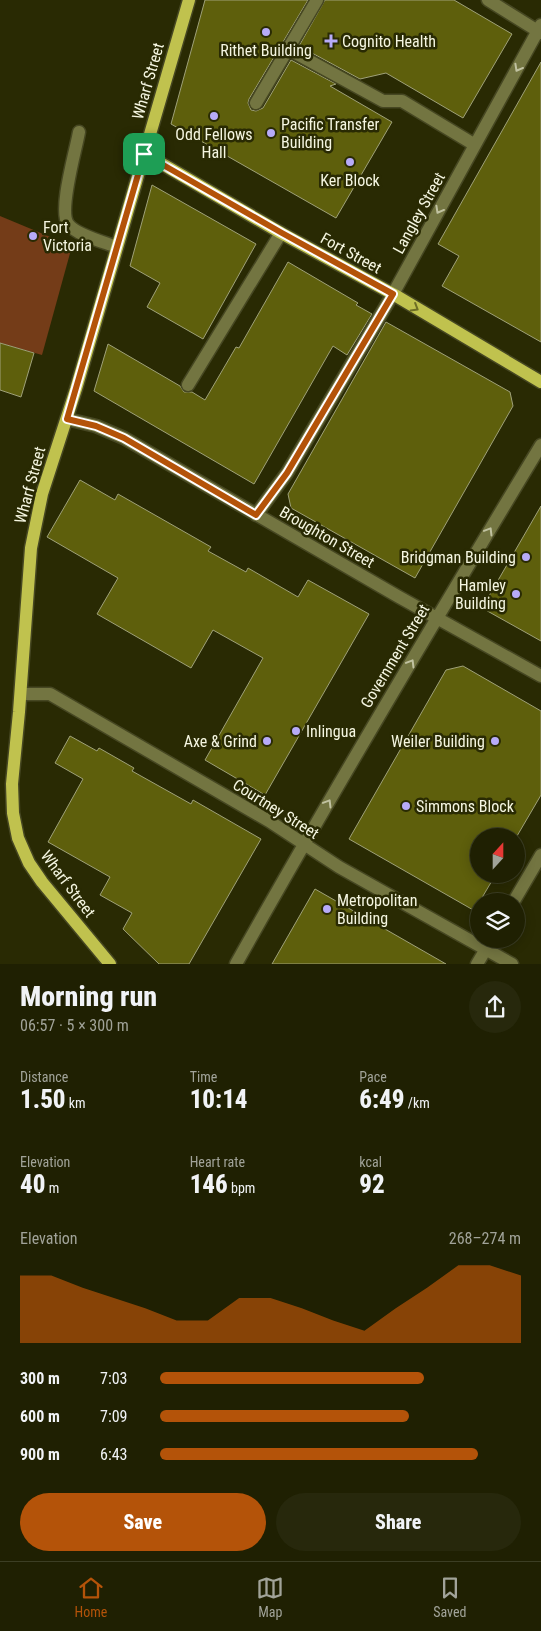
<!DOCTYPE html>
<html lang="en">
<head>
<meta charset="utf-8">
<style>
	:root { --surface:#1f2002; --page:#27280c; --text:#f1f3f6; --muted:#a1a399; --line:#3c3e24; --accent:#b45309 }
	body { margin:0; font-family:"Roboto Condensed",sans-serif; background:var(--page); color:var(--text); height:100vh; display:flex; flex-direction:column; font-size:19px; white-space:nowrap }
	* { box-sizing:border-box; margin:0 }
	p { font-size:16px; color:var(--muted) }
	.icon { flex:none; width:28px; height:28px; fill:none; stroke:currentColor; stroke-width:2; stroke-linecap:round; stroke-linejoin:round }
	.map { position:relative; height:964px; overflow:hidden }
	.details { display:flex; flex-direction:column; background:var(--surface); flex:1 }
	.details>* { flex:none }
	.needle { width:32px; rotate:21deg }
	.controls { position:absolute; left:470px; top:828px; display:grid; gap:10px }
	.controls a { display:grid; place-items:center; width:55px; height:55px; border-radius:50%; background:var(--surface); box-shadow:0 2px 12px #0003,0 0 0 1px var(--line); font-size:25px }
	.pin { position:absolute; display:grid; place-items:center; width:42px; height:42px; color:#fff; margin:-21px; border-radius:10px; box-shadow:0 2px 8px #0006 }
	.round { display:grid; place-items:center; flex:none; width:52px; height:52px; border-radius:26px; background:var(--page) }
	.head { display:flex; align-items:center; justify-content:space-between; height:85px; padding:0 20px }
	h1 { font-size:28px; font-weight:800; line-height:38px }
	.figures { display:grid; grid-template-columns:repeat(3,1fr); gap:8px; height:85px; padding:5px 20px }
	.figures div { display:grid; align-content:center }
	.figures b { font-size:25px; font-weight:800 }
	.figures small { font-size:14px; font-weight:400 }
	.figures p { font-size:14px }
	.chart { height:140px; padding:10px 20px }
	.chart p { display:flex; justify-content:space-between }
	.chart svg { width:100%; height:90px; margin-top:5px; fill:var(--accent); opacity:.7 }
	.cta { display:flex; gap:10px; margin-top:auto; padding:10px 20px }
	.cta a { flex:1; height:58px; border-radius:30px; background:var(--accent); color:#fff; font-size:20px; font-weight:800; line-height:58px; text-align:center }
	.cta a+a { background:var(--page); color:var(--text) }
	ul { padding:0 20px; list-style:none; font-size:16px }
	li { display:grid; grid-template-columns:80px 60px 1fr; align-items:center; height:38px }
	li i { height:12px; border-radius:6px; background:var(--accent) }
	.tabs { display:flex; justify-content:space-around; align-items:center; height:70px; border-top:1px solid var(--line); background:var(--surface); font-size:14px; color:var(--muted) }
	.tabs a { display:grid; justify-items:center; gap:2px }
	.tabs .current { color:var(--accent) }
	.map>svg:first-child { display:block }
	.green { fill:#743c18 }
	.building { fill:#5e5f0c; stroke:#9fa179 }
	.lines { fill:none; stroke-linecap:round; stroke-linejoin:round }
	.minor-casing { stroke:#464722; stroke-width:15 }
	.major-casing { stroke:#464722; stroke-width:15 }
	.minor { stroke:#737541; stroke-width:12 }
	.major { stroke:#c0c24e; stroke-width:12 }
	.oneway { stroke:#c1c2a1 }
	.oneway2 { stroke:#6d6e25 }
	.route-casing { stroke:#fff; stroke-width:10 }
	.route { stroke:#b45309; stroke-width:6 }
	.poi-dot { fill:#b7abf8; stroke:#292a03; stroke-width:2 }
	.labels { text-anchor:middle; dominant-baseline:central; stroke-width:5; stroke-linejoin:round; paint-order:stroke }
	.poi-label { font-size:16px; fill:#f5f6e1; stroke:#292a03; text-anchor:start }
	.street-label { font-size:16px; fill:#f5f6e1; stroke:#292a03 }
</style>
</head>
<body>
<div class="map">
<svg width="541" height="964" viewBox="0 0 541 964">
	<rect width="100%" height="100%" fill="#292a03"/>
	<path class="green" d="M 0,216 L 72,246 L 42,355 L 0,343 Z"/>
	<path class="building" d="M 205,0 L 308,0 L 249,99 L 248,103 L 251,110 L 256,111 L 263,108 L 291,60 L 336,84 L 330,86 L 392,122 L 336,218 L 171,124 Z
		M 325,0 L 454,0 L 512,34 L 463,118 L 386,73 L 360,79 L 299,46 Z
		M 541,62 L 541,342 L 442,286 L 459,256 L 438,244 Z
		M 152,185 L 256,244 L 203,339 L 147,307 L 160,283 L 130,266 Z
		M 288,262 L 358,303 L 356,305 L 372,314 L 347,355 L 333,346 L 254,484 L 94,391 L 108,344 L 180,386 L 184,392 L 192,392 L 205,400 L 236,347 L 239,348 Z
		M 386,322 L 510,392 L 513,406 L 415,578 L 291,508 L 288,494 Z
		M 0,343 L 34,353 L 21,397 L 0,390 Z
		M 80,480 L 115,500 L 118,494 L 211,547 L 208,551 L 246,572 L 248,568 L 298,597 L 308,580 L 369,614 L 265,795 L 205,760 L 263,658 L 213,630 L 191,668 L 97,614 L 118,578 L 47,537 Z
		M 541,506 L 541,641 L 482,608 Z
		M 463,666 L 541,711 L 541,795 L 517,836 L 479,836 L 479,874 L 496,874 L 480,901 L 479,901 L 475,911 L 349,839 L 446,670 Z
		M 70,736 L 97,751 L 99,748 L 134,768 L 132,771 L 191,804 L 193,800 L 261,839 L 189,964 L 159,964 L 123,929 L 132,913 L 100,895 L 110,877 L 48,842 L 83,779 L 55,763 Z
		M 315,889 L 385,929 L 446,964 L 272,964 Z"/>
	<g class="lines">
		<defs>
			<path id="minor" d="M 488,0 L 541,33
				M 288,49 L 383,101 L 402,101 L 475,145
				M 256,103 L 317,0
				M 79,132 C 76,150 58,210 68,224 C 76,235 104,242 117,247
				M 188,385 L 281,233
				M 67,419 L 96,426 L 124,438 L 399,597 L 541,676
				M 256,515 L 287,473 L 393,294 L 541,25
				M 21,694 L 50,694 L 269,821 L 339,867 L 512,964
				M 514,901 L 541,855
				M 236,964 C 334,789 437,617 541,445
				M 477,964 L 492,939"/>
			<path id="major" d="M 145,154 L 281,233 L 393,294 L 541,382
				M 110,964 L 42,882 L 29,863 L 18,838 L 13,813 L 12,784 L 19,712 L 31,548 L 42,494 L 76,389 L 189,0"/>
		</defs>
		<use href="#minor" class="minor-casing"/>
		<use href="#major" class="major-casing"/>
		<use href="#minor" class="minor"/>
		<use href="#major" class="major"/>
	</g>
	<defs><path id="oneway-chevron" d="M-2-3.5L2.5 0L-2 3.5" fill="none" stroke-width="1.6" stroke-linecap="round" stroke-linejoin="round" transform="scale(1.25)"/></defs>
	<g class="oneway">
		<use href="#oneway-chevron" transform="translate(518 68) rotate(119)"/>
		<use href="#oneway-chevron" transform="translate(439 210) rotate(119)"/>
		<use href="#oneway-chevron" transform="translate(489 531) rotate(-59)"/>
		<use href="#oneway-chevron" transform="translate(411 663) rotate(-59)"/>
		<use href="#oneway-chevron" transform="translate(328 803) rotate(-59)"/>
	</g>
	<use class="oneway2" href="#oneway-chevron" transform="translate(415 308) rotate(31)"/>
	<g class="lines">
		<defs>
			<path id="route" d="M 144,154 L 282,233 L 393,294 L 287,473 L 256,515 L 124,438 L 96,426 L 67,419 Z"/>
		</defs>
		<use href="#route" class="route-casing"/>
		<use href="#route" class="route"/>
	</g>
	<g class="poi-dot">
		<circle cx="266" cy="32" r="5"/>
		<path d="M328.5 33.5h5v5h5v5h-5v5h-5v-5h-5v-5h5z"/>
		<circle cx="214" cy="116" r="5"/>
		<circle cx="271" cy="133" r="5"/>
		<circle cx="350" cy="162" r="5"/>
		<circle cx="33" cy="236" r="5"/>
		<circle cx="526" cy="557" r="5"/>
		<circle cx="516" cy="594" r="5"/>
		<circle cx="296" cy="731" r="5"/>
		<circle cx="267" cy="741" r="5"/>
		<circle cx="495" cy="741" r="5"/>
		<circle cx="406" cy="806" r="5"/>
		<circle cx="327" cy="909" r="5"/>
	</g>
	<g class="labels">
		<g class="poi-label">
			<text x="342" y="41">Cognito Health</text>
			<text x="266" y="50" text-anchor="middle">Rithet Building</text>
			<text x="281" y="124">Pacific Transfer<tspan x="281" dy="18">Building</tspan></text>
			<text x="214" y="134" text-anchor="middle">Odd Fellows<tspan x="214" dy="18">Hall</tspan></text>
			<text x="350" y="180" text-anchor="middle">Ker Block</text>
			<text x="43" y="227">Fort<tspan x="43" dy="18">Victoria</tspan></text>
			<text x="516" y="557" text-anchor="end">Bridgman Building</text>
			<text x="506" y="585" text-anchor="end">Hamley<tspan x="506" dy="18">Building</tspan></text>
			<text x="306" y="731">Inlingua</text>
			<text x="257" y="741" text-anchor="end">Axe &amp; Grind</text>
			<text x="485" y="741" text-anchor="end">Weiler Building</text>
			<text x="416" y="806">Simmons Block</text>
			<text x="337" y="900">Metropolitan<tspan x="337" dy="18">Building</tspan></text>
		</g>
		<g class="street-label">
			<text transform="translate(148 81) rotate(-74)">Wharf Street</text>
			<text transform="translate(419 213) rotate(-61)">Langley Street</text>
			<text transform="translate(351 253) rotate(29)">Fort Street</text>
			<text transform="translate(30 485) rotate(-75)">Wharf Street</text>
			<text transform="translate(327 537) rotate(30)">Broughton Street</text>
			<text transform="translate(395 656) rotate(-59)">Government Street</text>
			<text transform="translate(276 809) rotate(32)">Courtney Street</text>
			<text transform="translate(68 884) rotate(53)">Wharf Street</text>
		</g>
	</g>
</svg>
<div class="controls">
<a><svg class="needle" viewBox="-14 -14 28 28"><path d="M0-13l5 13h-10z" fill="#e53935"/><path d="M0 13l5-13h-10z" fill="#a1a399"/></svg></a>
<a><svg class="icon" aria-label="layers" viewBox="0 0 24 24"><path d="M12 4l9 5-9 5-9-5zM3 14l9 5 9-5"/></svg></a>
</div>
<div class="pin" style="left:144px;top:154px;background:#1e9e55"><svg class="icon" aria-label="arrive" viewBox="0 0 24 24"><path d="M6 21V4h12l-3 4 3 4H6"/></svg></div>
</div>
<section class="details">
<div class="head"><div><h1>Morning run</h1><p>06:57 · 5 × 300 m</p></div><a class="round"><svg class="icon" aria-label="share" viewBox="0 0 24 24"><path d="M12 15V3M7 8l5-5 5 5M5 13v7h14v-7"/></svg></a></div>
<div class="figures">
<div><p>Distance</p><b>1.50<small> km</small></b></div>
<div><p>Time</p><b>10:14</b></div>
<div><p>Pace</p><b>6:49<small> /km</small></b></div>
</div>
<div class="figures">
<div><p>Elevation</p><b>40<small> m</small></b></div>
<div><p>Heart rate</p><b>146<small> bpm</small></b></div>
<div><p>kcal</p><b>92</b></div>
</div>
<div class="chart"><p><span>Elevation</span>268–274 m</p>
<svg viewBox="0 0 160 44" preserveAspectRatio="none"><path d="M0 44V11L10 11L20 17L30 22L40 27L50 33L60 33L70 22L80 22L90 27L100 33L110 38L120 27L130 17L140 6L150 6L160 11V44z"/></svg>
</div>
<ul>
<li><b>300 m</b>7:03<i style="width:73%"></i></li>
<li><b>600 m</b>7:09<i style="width:69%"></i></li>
<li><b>900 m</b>6:43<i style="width:88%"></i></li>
</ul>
<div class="cta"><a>Save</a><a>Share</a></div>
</section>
<nav class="tabs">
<a class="current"><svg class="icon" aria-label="home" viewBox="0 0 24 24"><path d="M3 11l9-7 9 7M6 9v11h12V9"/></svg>Home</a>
<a><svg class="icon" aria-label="map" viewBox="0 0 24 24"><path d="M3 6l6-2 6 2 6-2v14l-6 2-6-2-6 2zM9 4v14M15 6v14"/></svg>Map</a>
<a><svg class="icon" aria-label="saved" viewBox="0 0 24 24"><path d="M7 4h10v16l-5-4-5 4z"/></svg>Saved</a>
</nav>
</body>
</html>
